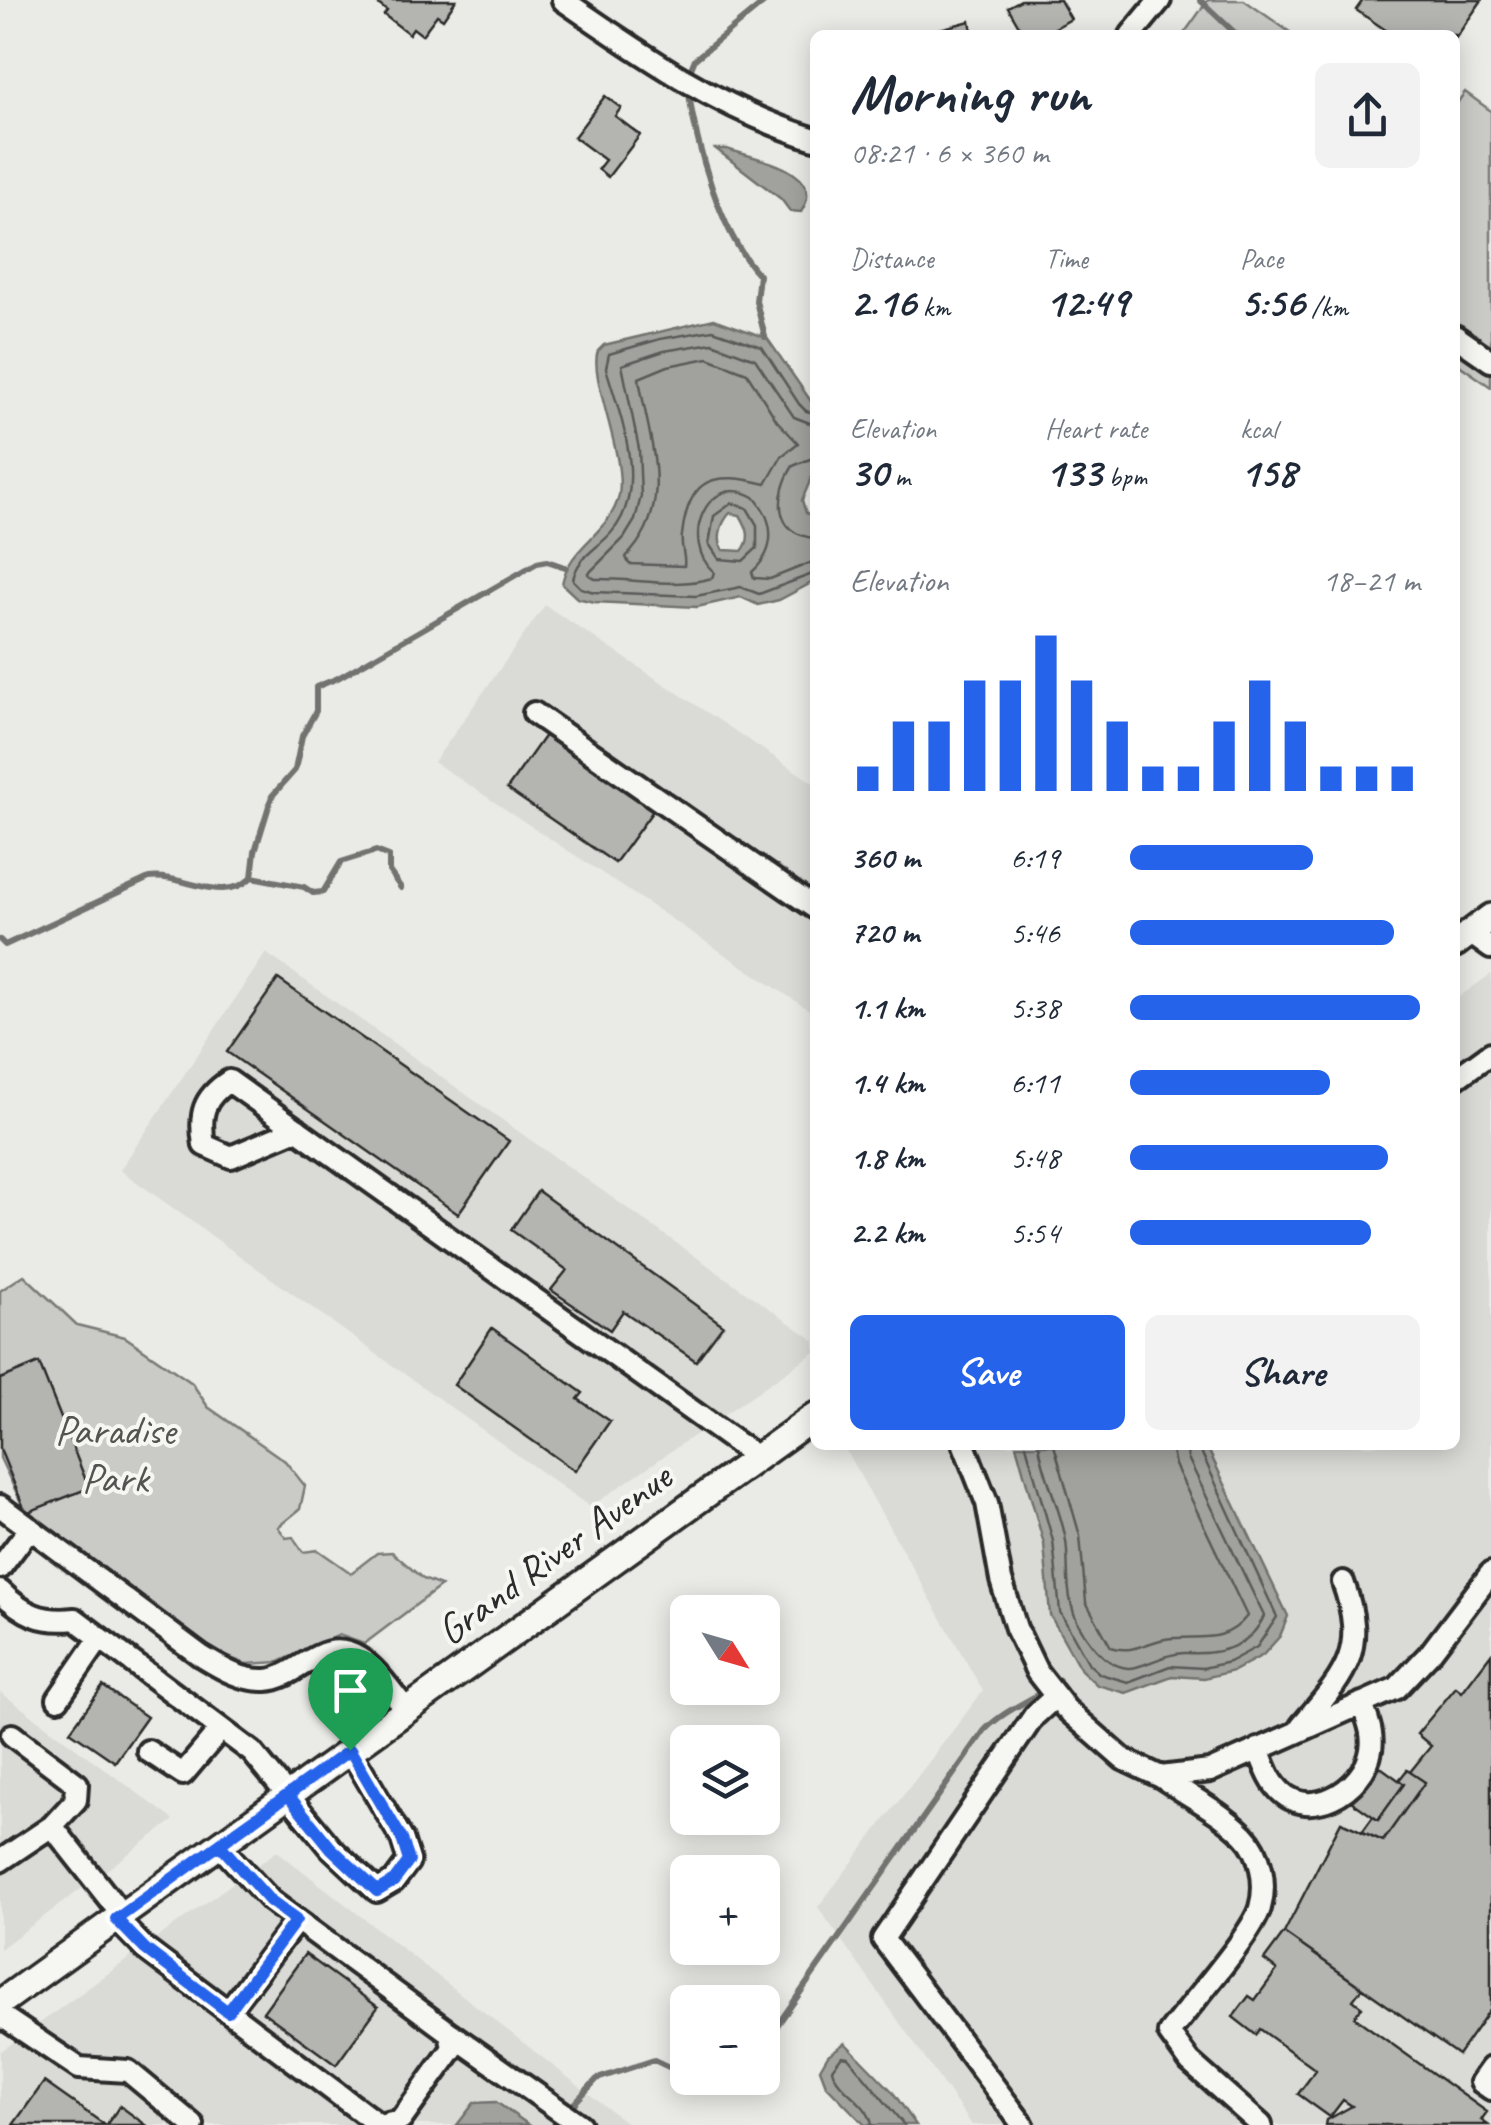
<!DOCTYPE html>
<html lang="en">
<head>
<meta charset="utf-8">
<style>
	:root { --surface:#fff; --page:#f2f2f3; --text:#1f2937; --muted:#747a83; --accent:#2563eb }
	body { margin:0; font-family:Caveat,sans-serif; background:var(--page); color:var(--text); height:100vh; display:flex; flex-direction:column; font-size:38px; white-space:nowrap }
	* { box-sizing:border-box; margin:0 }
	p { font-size:32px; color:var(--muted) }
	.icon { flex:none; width:55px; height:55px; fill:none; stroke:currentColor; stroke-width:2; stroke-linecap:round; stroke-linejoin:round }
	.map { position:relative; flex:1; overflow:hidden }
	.panel { position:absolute; left:810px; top:30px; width:650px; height:1420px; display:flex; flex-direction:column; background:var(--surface); border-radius:15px; box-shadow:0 5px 25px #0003 }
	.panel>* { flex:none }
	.needle { width:65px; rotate:127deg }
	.controls { position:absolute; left:670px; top:1595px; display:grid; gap:20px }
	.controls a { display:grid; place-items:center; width:110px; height:110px; border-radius:15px; background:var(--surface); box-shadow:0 5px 25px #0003; font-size:50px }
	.pin { position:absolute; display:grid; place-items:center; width:85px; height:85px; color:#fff; margin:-102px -42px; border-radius:50% 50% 50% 0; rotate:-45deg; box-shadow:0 0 10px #0007 }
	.pin .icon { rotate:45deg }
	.round { display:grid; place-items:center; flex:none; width:105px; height:105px; border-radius:15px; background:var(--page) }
	.overview { display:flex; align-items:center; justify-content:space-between; height:170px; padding:0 40px }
	h1 { font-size:55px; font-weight:600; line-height:75px }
	.figures { display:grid; grid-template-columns:repeat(3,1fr); gap:15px; height:170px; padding:10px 40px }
	.figures div { display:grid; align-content:center }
	.figures b { font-size:42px; font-weight:600 }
	.figures small { font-size:28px; font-weight:400 }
	.figures p { font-size:28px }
	.chart { height:280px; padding:20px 40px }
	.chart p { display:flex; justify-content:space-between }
	.chart svg { width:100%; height:180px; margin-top:10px; stroke:var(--accent); stroke-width:6 }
	.button { display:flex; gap:20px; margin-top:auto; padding:20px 40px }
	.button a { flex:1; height:115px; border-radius:15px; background:var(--accent); color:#fff; font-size:40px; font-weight:600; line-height:115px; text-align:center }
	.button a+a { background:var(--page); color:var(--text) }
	ul { padding:0 40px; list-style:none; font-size:32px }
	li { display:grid; grid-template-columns:160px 120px 1fr; align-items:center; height:75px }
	li i { height:25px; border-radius:12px; background:var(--accent) }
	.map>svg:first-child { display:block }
	.built { fill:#dadad6 }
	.green { fill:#cacac7; stroke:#7a7a79; stroke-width:2.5 }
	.water { fill:#a1a19e; stroke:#727270; stroke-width:2.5; fill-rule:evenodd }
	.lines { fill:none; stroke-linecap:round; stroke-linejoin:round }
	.shore { stroke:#5a5a59; stroke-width:2.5 }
	.stream { stroke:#727270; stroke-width:6 }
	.building { fill:#b4b4b1; stroke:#2b2b2b; stroke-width:2.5 }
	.minor-casing { stroke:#2b2b2b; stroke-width:28 }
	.major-casing { stroke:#2b2b2b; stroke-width:32 }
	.minor { stroke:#f6f6f2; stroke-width:20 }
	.major { stroke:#f6f6f2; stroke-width:25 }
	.route-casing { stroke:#fff; stroke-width:20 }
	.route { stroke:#2563eb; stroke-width:12 }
	.labels { text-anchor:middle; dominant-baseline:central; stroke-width:8; stroke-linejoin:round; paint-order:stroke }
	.park-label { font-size:42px; fill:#535352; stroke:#f6f6f2 }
	.street-label { font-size:42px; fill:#2b2b2b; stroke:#f6f6f2 }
</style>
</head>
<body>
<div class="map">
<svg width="1491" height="2125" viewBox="0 0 1491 2125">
	<rect width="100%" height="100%" fill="#eaeae6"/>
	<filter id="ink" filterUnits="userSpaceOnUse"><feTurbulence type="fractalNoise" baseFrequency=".01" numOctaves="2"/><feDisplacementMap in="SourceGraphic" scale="20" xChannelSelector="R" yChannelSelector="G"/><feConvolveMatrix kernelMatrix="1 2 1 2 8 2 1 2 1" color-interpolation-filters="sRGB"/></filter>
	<g filter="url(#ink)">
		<path class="built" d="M 545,605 L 815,784 L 815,1014 L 434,762 Z
			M 266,953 L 815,1341 L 815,1352 L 590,1507 L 120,1170 Z
			M 1491,974 L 1491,2125 L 972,2125 L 818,1907 L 983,1691 L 846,1451 L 854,1445 L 1455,1445 L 1455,1000 Z
			M 0,1692 L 174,1820 L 0,1949 Z
			M 277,1851 L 629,2125 L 0,2125 L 0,2052 Z"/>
		<path class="green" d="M 1208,0 L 1244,0 L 1294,35 L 1183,35 Z
			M 1465,92 L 1491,111 L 1491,387 L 1455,362 L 1455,106 Z
			M 24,1275 L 77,1325 L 125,1337 L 192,1383 L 208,1407 L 285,1461 L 305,1486 L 300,1509 L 278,1527 L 286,1538 L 293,1537 L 303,1552 L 318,1550 L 351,1573 L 377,1553 L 392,1552 L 423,1579 L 441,1586 L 364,1644 L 339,1635 L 279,1662 L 246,1664 L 207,1649 L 26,1513 L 0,1458 L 0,1291 Z"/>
		<path class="water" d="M 716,149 L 727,149 C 755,159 829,170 801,212 L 790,211 L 781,199 Z
			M 714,319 L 767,338 L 815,407 L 815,469 L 802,500 L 806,513 L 815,517 L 815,581 L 779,600 L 758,605 L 741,597 L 697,607 L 594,602 L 577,598 L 562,584 C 569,545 611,533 619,495 C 626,454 588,376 598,351 L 604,345 ZM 730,513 L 740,515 C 748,528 752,539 742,551 L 723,550 C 716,538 721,523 730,513 Z
			M 1016,1445 L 1206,1445 L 1288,1616 L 1280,1636 L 1263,1655 L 1233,1671 L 1204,1678 L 1172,1676 L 1126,1693 L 1097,1685 L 1081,1670 L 1050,1615 L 1044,1544 Z
			M 845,2043 L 892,2091 L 916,2125 L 865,2125 L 826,2085 L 820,2069 L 828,2055 Z
			M 496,2102 L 529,2125 L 457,2125 L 474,2103 Z"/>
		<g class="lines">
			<path class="shore" d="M 708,358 L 747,373 L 777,421 L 798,443 L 782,456 L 766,484 C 716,472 689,474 682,535 C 680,546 686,557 684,566 L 629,564 L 626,557 C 678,504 648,440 639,378 L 668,366 Z
				M 815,413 L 806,411 L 799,404 L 762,347 L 713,330 L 660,339 L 609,354 L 606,368 C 620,415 650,490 611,533 C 597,549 577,557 573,580 L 581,588 L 594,592 L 696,596 L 741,587 L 759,594 L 815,573
				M 815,425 L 794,417 L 755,359 L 712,343 L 664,351 L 622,365 L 639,449 L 641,496 L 635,520 L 624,538 L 588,574 L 595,579 C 634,578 675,589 712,578 L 714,572 C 679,542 706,470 754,497 C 775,521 777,550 752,572 L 754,578 L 770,579 L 815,561
				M 815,457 L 793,466 C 775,494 773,535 815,538
				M 732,503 L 747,508 L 757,525 L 757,548 L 743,561 L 719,559 L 709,544 L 714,516 Z
				M 1026,1445 L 1053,1541 L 1060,1612 L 1089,1664 L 1100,1674 L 1128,1682 L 1170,1666 L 1203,1668 L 1229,1662 L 1257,1647 L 1277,1617 L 1198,1445
				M 1039,1445 C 1044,1478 1061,1509 1066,1541 C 1069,1562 1066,1583 1071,1603 C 1076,1627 1101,1666 1128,1668 C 1140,1670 1165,1652 1186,1653 C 1217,1655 1250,1648 1264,1616 L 1188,1458 L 1186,1445
				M 1054,1445 L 1080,1536 L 1086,1602 L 1111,1647 C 1133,1654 1144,1643 1165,1639 C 1197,1634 1224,1646 1247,1616 L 1175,1465 L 1171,1445
				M 872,2125 C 868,2101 838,2092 832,2069 L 842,2056 L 848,2057 L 904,2125"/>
			<path class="stream" d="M 1200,0 L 1237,35
				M 688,76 L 695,59 L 767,0
				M 688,88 C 696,145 720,234 759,275 L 756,301 L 765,337
				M 252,877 L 255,851 L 272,796 L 295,770 L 302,736 L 316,711 L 316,687 L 338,678 L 537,563 L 547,561 L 565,567
				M 0,940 L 5,945 L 149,878 C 183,873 223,906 252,877 L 304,887 L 313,893 L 323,892 L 341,862 L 376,851 L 389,856 L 389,871 L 401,888
				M 762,2047 L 984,1731 C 1005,1708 1036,1700 1059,1680
				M 708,2078 L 733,2085 L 740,2078
				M 554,2125 L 597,2079 L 654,2060 L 688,2076"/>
		</g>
		<path class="building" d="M 379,0 L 456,0 L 443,19 L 437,15 L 422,35 L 413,28 L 409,34 L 384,15 L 387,11 L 377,3 Z
			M 1021,0 L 1060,0 L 1071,19 L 1048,32 L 1049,35 L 1024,35 L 1008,7 Z
			M 1363,0 L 1482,0 L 1455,39 L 1455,35 L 1393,35 L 1356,10 Z
			M 970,21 L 973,35 L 929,35 L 928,32 Z
			M 605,96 L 621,108 L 615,116 L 640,135 L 608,177 L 598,169 L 605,160 L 574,137 Z
			M 548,731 L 655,808 L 615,863 L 507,789 Z
			M 278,979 L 509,1141 L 458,1214 L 227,1052 Z
			M 538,1191 L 723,1325 L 696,1361 L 623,1311 L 610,1330 L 551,1290 L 567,1270 L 511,1230 Z
			M 492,1328 L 583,1393 L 578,1399 L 610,1421 L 575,1471 L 454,1385 Z
			M 39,1363 L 89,1488 L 26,1513 L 0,1449 L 0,1379 Z
			M 1491,1654 L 1491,2008 L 1458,2055 L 1284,1933 L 1341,1822 L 1383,1841 L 1425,1782 L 1410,1772 L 1431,1746 L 1417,1734 L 1456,1687 L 1462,1692 Z
			M 103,1686 L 147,1717 L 115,1762 L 70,1731 Z
			M 1364,1755 L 1404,1784 L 1378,1820 L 1338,1792 Z
			M 1407,1770 L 1425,1782 L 1383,1841 L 1362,1832 L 1373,1817 L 1378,1820 L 1404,1784 L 1399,1780 Z
			M 1284,1933 L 1362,1988 L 1353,2000 L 1362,2007 L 1354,2017 L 1487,2112 L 1481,2120 L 1488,2125 L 1326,2125 L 1327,2120 L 1352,2106 L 1343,2100 L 1330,2117 L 1298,2094 L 1316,2070 L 1260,2029 L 1256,2035 L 1233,2017 L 1249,1996 L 1255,2000 L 1277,1970 L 1264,1960 Z
			M 305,1954 L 378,2007 L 336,2065 L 263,2012 Z
			M 44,2082 L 105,2125 L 13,2125 Z
			M 120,2106 L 146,2125 L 106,2125 Z"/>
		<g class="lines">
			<defs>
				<path id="minor" d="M 563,0 C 642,55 723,111 815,139
					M 1131,35 L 1160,0
					M 1455,336 L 1491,361
					M 534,713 L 815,908
					M 1470,933 L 1491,948
					M 1455,1079 L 1491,1053
					M 297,1129 L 231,1157 L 204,1145 C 199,1114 203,1098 229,1081 L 758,1458
					M 964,1445 L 987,1503 L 1001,1580 L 1016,1628 L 1037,1672 L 1066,1709 L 1123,1759 L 1161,1777 L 1210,1771 L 1397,1688 L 1431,1652 L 1491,1573
					M 0,1506 L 201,1656 C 221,1668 241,1681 266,1680 C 300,1678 321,1635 359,1658 C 377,1669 392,1693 406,1709
					M 0,1568 L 30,1528
					M 0,1591 C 23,1614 42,1623 75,1619 L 252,1752 L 331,1848 L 377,1891 L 394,1881 L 409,1861 L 402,1839 L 350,1750
					M 58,1699 L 100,1638
					M 1301,1726 C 1345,1674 1368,1652 1343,1582
					M 12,1735 L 77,1784 L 76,1800 L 52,1826
					M 1258,1749 C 1263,1760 1267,1775 1275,1785 C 1305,1826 1365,1790 1371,1750 C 1374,1733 1367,1719 1362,1703
					M 148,1751 L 183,1774 L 221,1729
					M 1161,1777 C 1189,1796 1221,1812 1244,1835 C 1261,1852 1267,1884 1260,1908 C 1252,1935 1189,2006 1169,2033 L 1190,2062 L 1261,2125
					M 0,1861 L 52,1826 L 122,1915
					M 116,1919 L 145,1949 L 379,2125 L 401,2120 L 453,2048 L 450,2033 L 271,1901 L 219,1845
					M 228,2011 L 297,1920
					M 0,2015 L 79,2068 L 128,2071 L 193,2125
					M 450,2033 L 580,2125
					M 1491,2068 L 1481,2082 L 1491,2089
					M 1023,2125 L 883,1939 L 1034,1716 L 1056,1696"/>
				<path id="major" d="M 1455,944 L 1491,917
					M 0,2003 L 815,1416"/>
			</defs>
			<use href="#minor" class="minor-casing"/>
			<use href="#major" class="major-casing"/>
			<use href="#minor" class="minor"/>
			<use href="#major" class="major"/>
		</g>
	</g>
	<g class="lines" filter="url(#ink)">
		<defs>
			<path id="route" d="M 350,1750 C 273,1805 197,1860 122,1915 L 116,1919 L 145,1949 L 228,2012 L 296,1920 L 270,1901 L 219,1844 L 288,1795 L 331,1848 L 377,1891 L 394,1881 L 409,1861 L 402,1839 L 350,1750"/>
		</defs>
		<use href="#route" class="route-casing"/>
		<use href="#route" class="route"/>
	</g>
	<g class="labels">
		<g class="park-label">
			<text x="115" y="1430">Paradise<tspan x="115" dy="48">Park</tspan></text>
		</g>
		<g class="street-label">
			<text transform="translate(554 1554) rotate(-36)">Grand River Avenue</text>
		</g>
	</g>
</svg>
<div class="controls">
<a><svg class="needle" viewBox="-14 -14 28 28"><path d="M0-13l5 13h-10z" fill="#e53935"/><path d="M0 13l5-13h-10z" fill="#747a83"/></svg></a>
<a><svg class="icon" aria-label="layers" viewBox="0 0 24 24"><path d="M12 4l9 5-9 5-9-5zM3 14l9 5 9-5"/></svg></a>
<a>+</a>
<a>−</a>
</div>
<div class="pin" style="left:350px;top:1750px;background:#1e9e55"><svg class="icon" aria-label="arrive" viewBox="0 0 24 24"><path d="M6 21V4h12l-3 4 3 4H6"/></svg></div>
<section class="panel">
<div class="overview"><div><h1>Morning run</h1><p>08:21 · 6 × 360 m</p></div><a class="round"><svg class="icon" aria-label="share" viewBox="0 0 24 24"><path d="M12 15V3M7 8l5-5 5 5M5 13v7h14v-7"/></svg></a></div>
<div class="figures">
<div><p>Distance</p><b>2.16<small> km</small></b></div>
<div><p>Time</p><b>12:49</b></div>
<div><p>Pace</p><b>5:56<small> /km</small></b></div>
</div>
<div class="figures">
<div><p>Elevation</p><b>30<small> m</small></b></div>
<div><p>Heart rate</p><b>133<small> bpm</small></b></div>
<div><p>kcal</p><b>158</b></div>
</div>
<div class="chart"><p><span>Elevation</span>18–21 m</p>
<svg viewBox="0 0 160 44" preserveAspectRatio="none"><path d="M5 44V38M15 44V27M25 44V27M35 44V17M45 44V17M55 44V6M65 44V17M75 44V27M85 44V38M95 44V38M105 44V27M115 44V17M125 44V27M135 44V38M145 44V38M155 44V38"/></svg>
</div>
<ul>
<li><b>360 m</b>6:19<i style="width:63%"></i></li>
<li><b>720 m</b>5:46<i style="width:91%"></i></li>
<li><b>1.1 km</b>5:38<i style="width:100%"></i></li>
<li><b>1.4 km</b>6:11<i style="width:69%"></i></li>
<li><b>1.8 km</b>5:48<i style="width:89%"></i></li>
<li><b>2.2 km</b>5:54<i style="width:83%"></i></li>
</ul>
<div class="button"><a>Save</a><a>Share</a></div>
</section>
</div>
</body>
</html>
